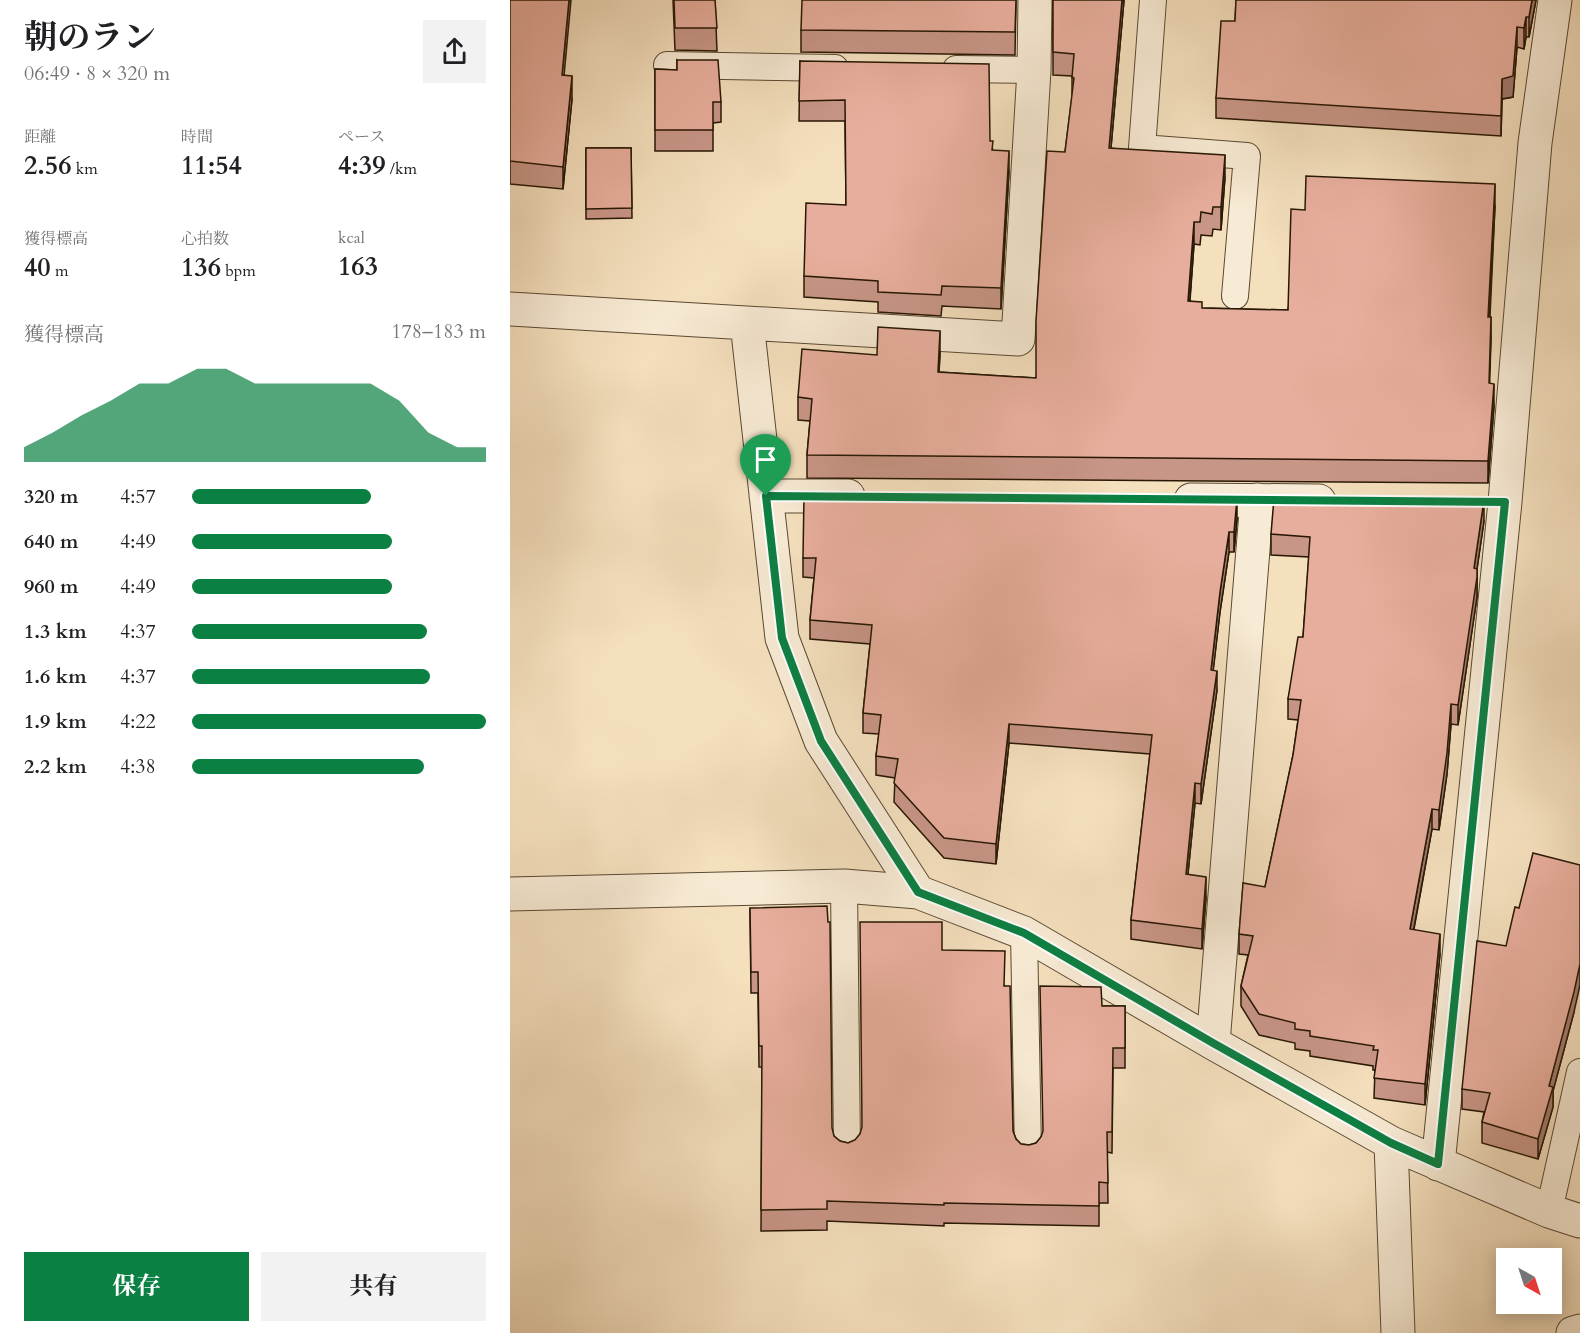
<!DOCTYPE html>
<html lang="ja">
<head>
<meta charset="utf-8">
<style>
	:root { --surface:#fff; --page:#f2f2f2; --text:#202124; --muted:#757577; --accent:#0b8043 }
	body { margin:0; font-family:Cardo,"Noto Serif JP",serif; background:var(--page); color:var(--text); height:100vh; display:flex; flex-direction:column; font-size:22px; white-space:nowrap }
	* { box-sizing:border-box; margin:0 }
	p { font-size:20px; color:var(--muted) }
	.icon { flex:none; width:33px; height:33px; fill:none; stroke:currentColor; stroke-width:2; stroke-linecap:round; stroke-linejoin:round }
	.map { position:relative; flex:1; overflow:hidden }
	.drawer { display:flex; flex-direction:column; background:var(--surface); width:510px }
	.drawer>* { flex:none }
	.needle { width:39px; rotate:141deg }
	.buttons { position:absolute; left:986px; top:1248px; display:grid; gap:12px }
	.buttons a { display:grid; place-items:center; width:66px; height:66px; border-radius:0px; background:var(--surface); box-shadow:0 3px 15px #0003; font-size:30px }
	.pin { position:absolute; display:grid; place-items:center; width:51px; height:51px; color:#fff; margin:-62px -26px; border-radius:50% 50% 50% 0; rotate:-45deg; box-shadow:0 0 6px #0007 }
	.pin .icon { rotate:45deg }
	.round { display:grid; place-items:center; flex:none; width:63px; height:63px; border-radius:0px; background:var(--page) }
	.summary { display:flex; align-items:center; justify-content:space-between; height:102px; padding:0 24px }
	h1 { font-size:33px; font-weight:700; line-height:45px }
	.stats { display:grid; grid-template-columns:repeat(3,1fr); gap:9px; height:102px; padding:6px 24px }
	.stats div { display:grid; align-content:center }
	.stats b { font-size:26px; font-weight:700 }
	.stats small { font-size:16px; font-weight:400 }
	.stats p { font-size:16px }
	.chart { height:168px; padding:12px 24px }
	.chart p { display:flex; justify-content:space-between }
	.chart svg { width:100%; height:108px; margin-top:6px; fill:var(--accent); opacity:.7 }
	.action { display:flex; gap:12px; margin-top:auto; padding:12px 24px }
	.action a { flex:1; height:69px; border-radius:0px; background:var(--accent); color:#fff; font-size:24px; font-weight:700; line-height:69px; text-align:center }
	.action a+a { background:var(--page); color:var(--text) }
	ul { padding:0 24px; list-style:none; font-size:20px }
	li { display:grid; grid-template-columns:96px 72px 1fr; align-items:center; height:45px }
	li i { height:15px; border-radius:8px; background:var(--accent) }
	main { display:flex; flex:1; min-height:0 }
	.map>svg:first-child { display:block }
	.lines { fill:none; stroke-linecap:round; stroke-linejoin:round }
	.lane-casing { stroke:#5a4932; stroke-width:28 }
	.street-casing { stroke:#5a4932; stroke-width:35 }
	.lane { stroke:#f8ebd5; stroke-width:26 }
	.street { stroke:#f8ebd5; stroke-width:33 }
	.wall { fill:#c89687; stroke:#271704; stroke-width:1.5 }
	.shaded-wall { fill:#a27a6e; stroke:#271704; stroke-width:1.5 }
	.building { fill:#e8ae9d; stroke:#271704; stroke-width:1.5 }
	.route-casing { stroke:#fff; stroke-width:12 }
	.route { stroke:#0b8043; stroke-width:8 }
</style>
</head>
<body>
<main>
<section class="drawer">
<div class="summary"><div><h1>朝のラン</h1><p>06:49 · 8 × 320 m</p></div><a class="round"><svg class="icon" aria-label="share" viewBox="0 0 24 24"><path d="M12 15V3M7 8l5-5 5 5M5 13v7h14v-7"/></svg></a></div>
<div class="stats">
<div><p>距離</p><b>2.56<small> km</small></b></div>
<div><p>時間</p><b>11:54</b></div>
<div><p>ペース</p><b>4:39<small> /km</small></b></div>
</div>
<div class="stats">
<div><p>獲得標高</p><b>40<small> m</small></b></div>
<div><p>心拍数</p><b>136<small> bpm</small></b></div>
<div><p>kcal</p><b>163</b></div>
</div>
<div class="chart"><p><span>獲得標高</span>178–183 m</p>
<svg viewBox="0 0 160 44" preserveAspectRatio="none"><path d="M0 44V38L10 32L20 25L30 19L40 12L50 12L60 6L70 6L80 12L90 12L100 12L110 12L120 12L130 19L140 32L150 38L160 38V44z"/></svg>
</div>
<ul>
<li><b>320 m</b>4:57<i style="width:61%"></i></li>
<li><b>640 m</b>4:49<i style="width:68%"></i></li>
<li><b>960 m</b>4:49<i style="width:68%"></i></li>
<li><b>1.3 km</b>4:37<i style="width:80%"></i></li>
<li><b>1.6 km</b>4:37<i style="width:81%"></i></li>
<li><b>1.9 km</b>4:22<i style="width:100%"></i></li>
<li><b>2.2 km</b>4:38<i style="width:79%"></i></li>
</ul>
<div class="action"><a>保存</a><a>共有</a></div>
</section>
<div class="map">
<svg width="1070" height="1333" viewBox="0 0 1070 1333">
	<rect width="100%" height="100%" fill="#f5e0be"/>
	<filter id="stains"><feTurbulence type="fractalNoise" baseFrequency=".00333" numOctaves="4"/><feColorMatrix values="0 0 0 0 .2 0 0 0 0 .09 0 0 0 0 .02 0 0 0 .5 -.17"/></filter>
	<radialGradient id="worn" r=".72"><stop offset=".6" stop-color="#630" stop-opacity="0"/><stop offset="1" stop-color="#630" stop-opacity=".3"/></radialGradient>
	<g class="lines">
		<defs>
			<path id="lane" d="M 643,0 L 632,148 L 737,156 L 725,296
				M 157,65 L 325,68
				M 446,69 L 524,70
				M 334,886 L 337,1148
				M 514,933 L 518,1151
				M 1039,1211 L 1070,1072"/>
			<path id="street" d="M 0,309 L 508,339 L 524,70 L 525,0
				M 237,323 L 272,638 L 311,741 L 408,892
				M 256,496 L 338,496
				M 681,500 L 809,501
				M 0,894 L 334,886 L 408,892 L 514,933 L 703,1043 L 881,1143 L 1039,1211 L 1070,1221
				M 703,1043 L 747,500
				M 881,1143 L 888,1333
				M 928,1164 L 995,502 L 1025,143 L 1045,0
				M 1063,1333 L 1070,1331"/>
		</defs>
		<use href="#lane" class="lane-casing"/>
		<use href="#street" class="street-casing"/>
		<use href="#lane" class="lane"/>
		<use href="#street" class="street"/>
	</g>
	<path class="wall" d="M 0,0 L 54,75 L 62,99 L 53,189 L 0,184 Z
		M 163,0 L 205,0 L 207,51 L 165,50 Z
		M 506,0 L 505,55 L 291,52 L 291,30 Z
		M 543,0 L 614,0 L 601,148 L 715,177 L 711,230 L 703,229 L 702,236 L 691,235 L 690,245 L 684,244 L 680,301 L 692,308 L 778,310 L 795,210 L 985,206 L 980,317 L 981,339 L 979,383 L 984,406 L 978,483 L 297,478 L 297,455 L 300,421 L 288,420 L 288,397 L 367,355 L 430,353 L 429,372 L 526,378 L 562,97 L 562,76 L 543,75 Z
		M 726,0 L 1026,0 L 1019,37 L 1016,37 L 1014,49 L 1007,47 L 1003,97 L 992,99 L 991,136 L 706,118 L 706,98 L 725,21 Z
		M 167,60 L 211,102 L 211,122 L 203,123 L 203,151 L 145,151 L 145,69 L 167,70 Z
		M 290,61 L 480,141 L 483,150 L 499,171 L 491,309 L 432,306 L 431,316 L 368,312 L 368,302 L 294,297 L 294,276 L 336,205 L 335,121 L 289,121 Z
		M 76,148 L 121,148 L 122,218 L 76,219 Z
		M 727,519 L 724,552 L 719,552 L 710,612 L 703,670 L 707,690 L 691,804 L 685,803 L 678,874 L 696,897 L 692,949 L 621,939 L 621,920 L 640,754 L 499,743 L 486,864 L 434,858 L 384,802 L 385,778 L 366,775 L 366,756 L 369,734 L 353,733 L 353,713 L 360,644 L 300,639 L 300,620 L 304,578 L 293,577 L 293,558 Z
		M 974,521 L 967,569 L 967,597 L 948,725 L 941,724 L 937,774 L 929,830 L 922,829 L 904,929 L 930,954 L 915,1105 L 864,1098 L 865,1070 L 863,1070 L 863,1066 L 800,1056 L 800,1051 L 785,1049 L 785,1043 L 749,1035 L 731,1006 L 731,986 L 738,955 L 729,954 L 729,934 L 755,887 L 783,755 L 788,720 L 778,719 L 778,699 L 793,637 L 799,557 L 761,555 L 761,534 Z
		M 240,908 L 324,1136 L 330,1141 L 338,1143 L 345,1140 L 350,1134 L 432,950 L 495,986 L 503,1131 L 506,1139 L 511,1144 L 519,1145 L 526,1143 L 531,1137 L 592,1006 L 615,1006 L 615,1068 L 603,1068 L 602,1153 L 597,1152 L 598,1203 L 589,1203 L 589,1226 L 434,1223 L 434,1226 L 317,1221 L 317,1230 L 251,1231 L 252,1067 L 249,1067 L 248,993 L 241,993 Z
		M 1064,1012 L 1043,1091 L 1043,1107 L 1028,1159 L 972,1143 L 972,1122 L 974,1112 L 952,1109 L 952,1089 Z"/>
	<path class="shaded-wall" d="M 59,0 L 61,0 L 52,98 L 52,75 Z
		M 612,0 L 614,0 L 599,170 L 599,148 Z
		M 1022,0 L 1026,0 L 1019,37 L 1019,17 Z
		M 1016,17 L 1016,37 L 1014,49 L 1014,28 Z
		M 1007,27 L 1007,47 L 1003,97 L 992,99 L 991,136 L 992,79 Z
		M 62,76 L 62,99 L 53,189 L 53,167 Z
		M 499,151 L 499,171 L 491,309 L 491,288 Z
		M 715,155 L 715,177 L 711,230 L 711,207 Z
		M 985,184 L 985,206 L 978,339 L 978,317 Z
		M 684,222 L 684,244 L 678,324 L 678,301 Z
		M 981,317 L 981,339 L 979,406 L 979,383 Z
		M 430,331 L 430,353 L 428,394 L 428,372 Z
		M 984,384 L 984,406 L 978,483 L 978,461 Z
		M 727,499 L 727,519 L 724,552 L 724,532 Z
		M 974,500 L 974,521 L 964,589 L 964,568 Z
		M 719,532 L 719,552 L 710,612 L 701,690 L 701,670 L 710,592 Z
		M 967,569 L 967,597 L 948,725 L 948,705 Z
		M 707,671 L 707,690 L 691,804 L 691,784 Z
		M 941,704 L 941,724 L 937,774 L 929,830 L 929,810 Z
		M 499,724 L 499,743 L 486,864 L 486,844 Z
		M 685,783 L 685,803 L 676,893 L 676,874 Z
		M 922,809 L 922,829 L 900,949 L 900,929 Z
		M 696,877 L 696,897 L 692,949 L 692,929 Z
		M 930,934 L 930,954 L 915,1105 L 915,1084 Z
		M 1070,964 L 1070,985 L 1064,1012 L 1043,1091 L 1043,1107 L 1028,1159 L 1028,1139 L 1039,1086 Z"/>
	<path class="building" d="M 0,0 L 59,0 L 52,75 L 62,76 L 53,167 L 0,161 Z
		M 164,0 L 205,0 L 207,28 L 165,28 Z
		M 292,0 L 506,0 L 505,32 L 291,30 Z
		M 543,0 L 612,0 L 599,148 L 715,155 L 711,207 L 703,207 L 702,214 L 691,212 L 690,222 L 684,222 L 678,301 L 692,302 L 692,308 L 778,310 L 781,209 L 795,210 L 796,176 L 985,184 L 978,317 L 981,317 L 979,383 L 984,384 L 978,461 L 297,455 L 302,399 L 288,397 L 292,349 L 367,355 L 368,327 L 430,331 L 428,372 L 526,378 L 526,321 L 537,151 L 555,152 L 564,78 L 562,77 L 564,54 L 543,52 Z
		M 726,0 L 1022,0 L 1019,17 L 1016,17 L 1014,28 L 1007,27 L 1003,76 L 992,79 L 991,116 L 706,98 L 711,21 L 725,21 Z
		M 167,60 L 208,60 L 211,102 L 203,102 L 203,130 L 145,130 L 145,69 L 167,70 Z
		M 290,61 L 479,64 L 480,141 L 483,141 L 482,150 L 499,151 L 491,288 L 432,286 L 431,295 L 368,292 L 368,281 L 294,276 L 296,203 L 336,205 L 335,100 L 289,101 Z
		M 76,148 L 121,148 L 122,208 L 76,209 Z
		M 294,495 L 727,499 L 724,532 L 719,532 L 710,592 L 701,670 L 707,671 L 691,784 L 685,783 L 676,874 L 696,877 L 692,929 L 621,920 L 642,735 L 499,724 L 486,844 L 434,838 L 384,783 L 388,759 L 366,756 L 371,715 L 353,713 L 362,625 L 300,620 L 306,558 L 293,558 Z
		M 764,498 L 974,500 L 964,568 L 967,569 L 967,577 L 948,705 L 941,704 L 937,753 L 929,810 L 922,809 L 900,929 L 930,934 L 915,1084 L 864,1078 L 868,1050 L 863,1050 L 864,1046 L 800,1036 L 800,1031 L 785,1029 L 785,1023 L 749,1014 L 731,986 L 743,936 L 729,934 L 733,883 L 755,887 L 783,755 L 791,700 L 778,699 L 788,637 L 793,637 L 800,537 L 761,534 Z
		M 1023,853 L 1070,865 L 1070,964 L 1064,992 L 1039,1086 L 1043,1087 L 1028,1139 L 972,1122 L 980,1093 L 952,1089 L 967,941 L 996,946 L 1005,907 L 1009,908 Z
		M 317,906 L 318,922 L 320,922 L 322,1128 L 324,1136 L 330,1141 L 338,1143 L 345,1140 L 350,1134 L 352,1127 L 350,922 L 432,922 L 432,950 L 495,951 L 494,986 L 500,986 L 503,1131 L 506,1139 L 511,1144 L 519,1145 L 526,1143 L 531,1137 L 533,1131 L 530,986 L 591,987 L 592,1006 L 615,1006 L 615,1048 L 603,1048 L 602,1132 L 597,1132 L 598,1183 L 589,1182 L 589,1206 L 434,1203 L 434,1205 L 317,1201 L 317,1209 L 251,1210 L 252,1046 L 249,1046 L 248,972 L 241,972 L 240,908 Z"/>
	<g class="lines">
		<defs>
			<path id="route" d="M 256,496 L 995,502 L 928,1164 L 881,1143 L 703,1043 L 514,933 L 408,892 L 311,741 L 272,638 Z"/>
		</defs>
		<use href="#route" class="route-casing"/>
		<use href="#route" class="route"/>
	</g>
	<rect width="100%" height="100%" filter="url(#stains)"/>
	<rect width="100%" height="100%" fill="url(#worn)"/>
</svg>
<div class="buttons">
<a><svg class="needle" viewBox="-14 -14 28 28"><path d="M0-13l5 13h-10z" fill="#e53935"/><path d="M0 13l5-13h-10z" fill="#757577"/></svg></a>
</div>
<div class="pin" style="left:256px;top:496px;background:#1e9e55"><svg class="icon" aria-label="arrive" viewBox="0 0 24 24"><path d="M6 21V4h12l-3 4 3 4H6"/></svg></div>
</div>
</main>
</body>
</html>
